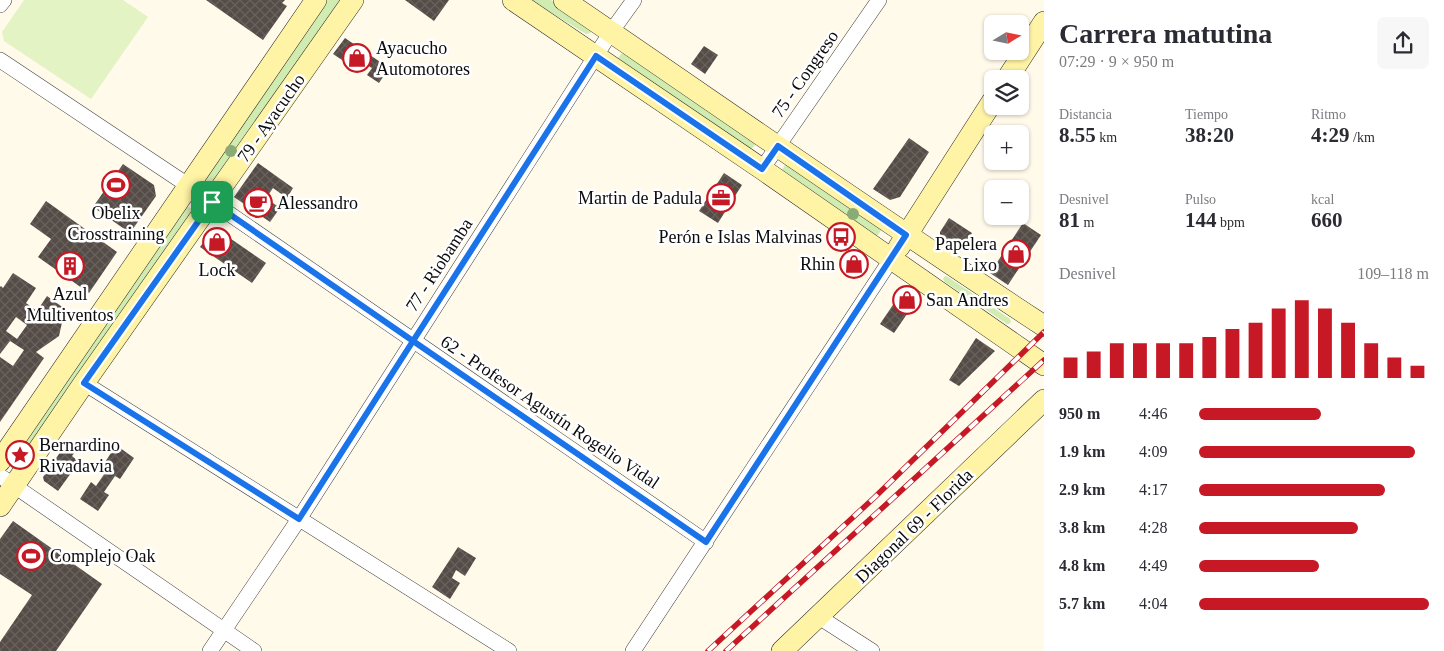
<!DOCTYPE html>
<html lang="es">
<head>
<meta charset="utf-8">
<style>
	:root { --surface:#fff; --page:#f7f7f7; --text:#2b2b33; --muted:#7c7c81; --accent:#c61925 }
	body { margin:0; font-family:Georgia,serif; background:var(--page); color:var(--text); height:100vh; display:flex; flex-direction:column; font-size:19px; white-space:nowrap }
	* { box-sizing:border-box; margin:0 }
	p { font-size:16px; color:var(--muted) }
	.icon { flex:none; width:28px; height:28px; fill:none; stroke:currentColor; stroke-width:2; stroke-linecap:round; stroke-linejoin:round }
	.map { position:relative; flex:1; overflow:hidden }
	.details { display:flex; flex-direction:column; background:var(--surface); width:400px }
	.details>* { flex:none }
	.needle { width:32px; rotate:80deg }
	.buttons { position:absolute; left:984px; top:15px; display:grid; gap:10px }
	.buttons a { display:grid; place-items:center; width:45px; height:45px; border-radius:8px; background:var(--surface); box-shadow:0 1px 4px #0004; font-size:25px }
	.pin { position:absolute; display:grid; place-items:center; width:42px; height:42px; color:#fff; margin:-21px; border-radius:10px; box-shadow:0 2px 8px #0006 }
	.round { display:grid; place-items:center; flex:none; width:52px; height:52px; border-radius:8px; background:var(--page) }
	.headline { display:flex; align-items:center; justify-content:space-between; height:85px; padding:0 15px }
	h1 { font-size:28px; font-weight:700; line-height:38px }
	.figures { display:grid; grid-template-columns:repeat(3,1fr); gap:8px; height:85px; padding:5px 15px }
	.figures div { display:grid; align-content:center }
	.figures b { font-size:21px; font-weight:700 }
	.figures small { font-size:14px; font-weight:400 }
	.figures p { font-size:14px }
	.chart { height:140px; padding:10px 15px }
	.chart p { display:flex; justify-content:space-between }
	.chart svg { width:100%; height:90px; margin-top:5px; stroke:var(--accent); stroke-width:6 }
	ul { padding:0 15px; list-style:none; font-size:16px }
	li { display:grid; grid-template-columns:80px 60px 1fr; align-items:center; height:38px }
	li i { height:12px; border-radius:6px; background:var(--accent) }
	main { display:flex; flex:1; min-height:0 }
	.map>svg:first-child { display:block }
	.grass { fill:#d1ecb1 }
	.pitch { fill:#e3f3c3 }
	.building { fill:url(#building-cross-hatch); fill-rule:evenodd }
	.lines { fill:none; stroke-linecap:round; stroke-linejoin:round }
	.street-casing { stroke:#3e3e3e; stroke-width:16 }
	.secondary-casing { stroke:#2d2d2d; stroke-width:22 }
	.street { stroke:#fff; stroke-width:15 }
	.secondary { stroke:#fff3a5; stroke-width:21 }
	.rail-casing { stroke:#c61925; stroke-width:5.5 }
	.rail { stroke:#fff; stroke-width:4; stroke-dasharray:11; stroke-linecap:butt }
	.tree { fill:#8aaa76 }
	.route-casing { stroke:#fff; stroke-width:10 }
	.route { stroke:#1a73e8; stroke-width:6 }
	.labels { text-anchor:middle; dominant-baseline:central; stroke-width:5; stroke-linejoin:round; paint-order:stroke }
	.poi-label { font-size:18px; fill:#0b0b0b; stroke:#fff; text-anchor:start }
	.street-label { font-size:18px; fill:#0b0b0b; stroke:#fff }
</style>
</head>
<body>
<main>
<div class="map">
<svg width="1044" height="651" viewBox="0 0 1044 651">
	<defs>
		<pattern id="building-cross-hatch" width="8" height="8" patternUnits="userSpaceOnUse" patternTransform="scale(1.25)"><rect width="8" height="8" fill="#554c47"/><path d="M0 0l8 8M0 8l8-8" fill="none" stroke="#68615d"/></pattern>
	</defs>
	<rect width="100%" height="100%" fill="#fffaea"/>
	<path class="grass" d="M 325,0 L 344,0 L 217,183 L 209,185 L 205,182 L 205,174 Z
		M 527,0 L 551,0 L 591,27 L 592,31 L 590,33 L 586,34 L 547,10 L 536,6 Z
		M 627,52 L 754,139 L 755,145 L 751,149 L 618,58 L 621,54 Z
		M 790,164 L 880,225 L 881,230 L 878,235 L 872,235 L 782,170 L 785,165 Z
		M 189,207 L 192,209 L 191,213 L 15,465 L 12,463 L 12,460 L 185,208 Z
		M 945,276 L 948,277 L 1010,319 L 1011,322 L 1009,324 L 1007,324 L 945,282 L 943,279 Z"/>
	<path class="pitch" d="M 24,0 L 123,0 L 148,17 L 91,99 L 4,41 L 2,32 Z"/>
	<path class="building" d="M 206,0 L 285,0 L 282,3 L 287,6 L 263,40 Z
		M 405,0 L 449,0 L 434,21 Z
		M 345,38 L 389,68 L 379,83 L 367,75 L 372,68 L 362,62 L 357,70 L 333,54 Z
		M 704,46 L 718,55 L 705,74 L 691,64 Z
		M 909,138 L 929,152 L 900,197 L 890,200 L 873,189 Z
		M 258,163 L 293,188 L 287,198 L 273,188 L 266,198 L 280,208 L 270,222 L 234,197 Z
		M 123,164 L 154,185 L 156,196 L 130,233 L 93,207 Z
		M 724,173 L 742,185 L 718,223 L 699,211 Z
		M 46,201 L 117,252 L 89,293 L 38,257 L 51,239 L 30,224 Z
		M 949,218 L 972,233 L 960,252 L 943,240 L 940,236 L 940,232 Z
		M 1023,223 L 1041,235 L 1008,285 L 990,273 Z
		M 218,230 L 266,263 L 252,283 L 200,247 L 212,231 Z
		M 13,273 L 36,288 L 26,303 L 37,311 L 47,296 L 65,309 L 59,336 L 36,352 L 44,358 L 0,422 L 0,357 L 13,366 L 24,350 L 10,341 L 0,354 L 0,287 L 1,286 L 3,288 ZM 16,317 L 27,325 L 17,339 L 6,331 Z
		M 908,292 L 918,298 L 894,333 L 880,324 L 901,293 Z
		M 976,338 L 995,351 L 959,386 L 949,380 Z
		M 68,441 L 78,448 L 72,456 L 79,462 L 58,491 L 44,481 L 43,477 Z
		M 116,445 L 134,458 L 120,479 L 115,476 L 104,492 L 109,495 L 98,511 L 80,499 L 91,482 L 96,486 L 107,470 L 102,467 Z
		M 13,521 L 102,584 L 56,651 L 0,651 L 0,642 L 32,595 L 0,574 L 0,539 Z
		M 458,547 L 476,558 L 465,576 L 456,570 L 452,578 L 460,583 L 450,599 L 432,587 Z"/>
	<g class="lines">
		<defs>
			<path id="street" d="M 0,5 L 4,0
				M 0,60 L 189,186 L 706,542
				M 762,169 L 879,0
				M 84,383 L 509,651
				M 0,476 L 254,651
				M 819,617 L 872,651
				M 210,651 L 299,519 L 611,32 L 634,0
				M 633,651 L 892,258"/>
			<path id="secondary" d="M 513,0 L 762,169 L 1044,365
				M 564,0 C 724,109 882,220 1044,326
				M 1007,79 L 1044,22
				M 899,247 L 992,102
				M 0,461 L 316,0
				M 0,506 L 84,383 L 353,0
				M 782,651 L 1044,400"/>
		</defs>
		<use href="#street" class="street-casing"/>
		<use href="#secondary" class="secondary-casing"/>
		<use href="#street" class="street"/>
		<use href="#secondary" class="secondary"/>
		<defs>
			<path id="rail" d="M 708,651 L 875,497 L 1044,332
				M 726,651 L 1044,360"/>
		</defs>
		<use href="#rail" class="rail-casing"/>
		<use href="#rail" class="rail"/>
	</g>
	<g class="tree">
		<circle cx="231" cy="151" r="6"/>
		<circle cx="853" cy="214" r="6"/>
	</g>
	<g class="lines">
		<defs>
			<path id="route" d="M 212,202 L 84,383 L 299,519 L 413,341 L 706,542 L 906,235 L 778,146 L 762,169 L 596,56 L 413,341 L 212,202"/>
		</defs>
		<use href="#route" class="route-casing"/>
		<use href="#route" class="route"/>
	</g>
	<defs>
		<symbol id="shop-ring" viewBox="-11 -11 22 22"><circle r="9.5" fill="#fff" stroke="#c61925" stroke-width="1.5"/><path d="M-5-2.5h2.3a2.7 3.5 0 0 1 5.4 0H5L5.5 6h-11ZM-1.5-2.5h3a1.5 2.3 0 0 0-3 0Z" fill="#c61925"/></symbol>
		<symbol id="stadium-ring" viewBox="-11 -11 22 22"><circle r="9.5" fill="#fff" stroke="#c61925" stroke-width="1.5"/><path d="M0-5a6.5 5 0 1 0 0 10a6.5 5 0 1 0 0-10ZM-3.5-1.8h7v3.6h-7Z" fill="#c61925"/></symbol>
		<symbol id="office-ring" viewBox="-11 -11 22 22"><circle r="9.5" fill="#fff" stroke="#c61925" stroke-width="1.5"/><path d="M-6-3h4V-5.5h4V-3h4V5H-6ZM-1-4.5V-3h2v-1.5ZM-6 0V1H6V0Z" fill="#c61925"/></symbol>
		<symbol id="cafe-ring" viewBox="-11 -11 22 22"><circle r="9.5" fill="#fff" stroke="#c61925" stroke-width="1.5"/><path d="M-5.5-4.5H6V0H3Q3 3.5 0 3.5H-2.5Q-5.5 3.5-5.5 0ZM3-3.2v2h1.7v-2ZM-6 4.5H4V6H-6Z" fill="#c61925"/></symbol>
		<symbol id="bus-ring" viewBox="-11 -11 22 22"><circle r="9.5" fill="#fff" stroke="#c61925" stroke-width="1.5"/><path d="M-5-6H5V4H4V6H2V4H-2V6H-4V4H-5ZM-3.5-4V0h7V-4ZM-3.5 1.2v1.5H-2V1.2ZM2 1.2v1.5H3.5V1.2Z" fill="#c61925"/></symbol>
		<symbol id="building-ring" viewBox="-11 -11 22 22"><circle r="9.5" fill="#fff" stroke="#c61925" stroke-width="1.5"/><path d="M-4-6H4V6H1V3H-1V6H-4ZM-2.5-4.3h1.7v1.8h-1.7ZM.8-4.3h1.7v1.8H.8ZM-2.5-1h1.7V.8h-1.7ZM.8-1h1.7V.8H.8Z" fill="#c61925"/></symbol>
		<symbol id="sight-ring" viewBox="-11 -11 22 22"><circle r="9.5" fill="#fff" stroke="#c61925" stroke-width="1.5"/><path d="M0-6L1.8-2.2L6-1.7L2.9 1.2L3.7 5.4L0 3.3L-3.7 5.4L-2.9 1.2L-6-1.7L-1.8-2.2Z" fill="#c61925"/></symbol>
	</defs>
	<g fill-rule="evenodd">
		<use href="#shop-ring" x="341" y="42" width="32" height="32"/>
		<use href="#stadium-ring" x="100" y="169" width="32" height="32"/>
		<use href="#office-ring" x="705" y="182" width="32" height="32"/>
		<use href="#cafe-ring" x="242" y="187" width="32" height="32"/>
		<use href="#bus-ring" x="825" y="221" width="32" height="32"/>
		<use href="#shop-ring" x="201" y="226" width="32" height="32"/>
		<use href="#shop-ring" x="1000" y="238" width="32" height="32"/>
		<use href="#shop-ring" x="838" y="248" width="32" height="32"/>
		<use href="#building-ring" x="54" y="250" width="32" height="32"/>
		<use href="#shop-ring" x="891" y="284" width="32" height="32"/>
		<use href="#sight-ring" x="4" y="439" width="32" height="32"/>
		<use href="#stadium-ring" x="15" y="540" width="32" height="32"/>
	</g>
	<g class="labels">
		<g class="poi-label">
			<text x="376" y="48">Ayacucho<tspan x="376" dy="21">Automotores</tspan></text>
			<text x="702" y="198" text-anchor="end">Martin de Padula</text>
			<text x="277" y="203">Alessandro</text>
			<text x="116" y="213" text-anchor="middle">Obelix<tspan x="116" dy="21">Crosstraining</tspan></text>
			<text x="822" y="237" text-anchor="end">Perón e Islas Malvinas</text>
			<text x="997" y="244" text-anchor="end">Papelera<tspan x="997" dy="21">Lixo</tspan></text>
			<text x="835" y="264" text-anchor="end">Rhin</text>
			<text x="217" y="270" text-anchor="middle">Lock</text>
			<text x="70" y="294" text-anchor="middle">Azul<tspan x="70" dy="21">Multiventos</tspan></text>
			<text x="926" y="300">San Andres</text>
			<text x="39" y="445">Bernardino<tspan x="39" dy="21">Rivadavia</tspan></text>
			<text x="50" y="556">Complejo Oak</text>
		</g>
		<g class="street-label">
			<text transform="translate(805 74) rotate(-55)">75 - Congreso</text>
			<text transform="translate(271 118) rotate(-55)">79 - Ayacucho</text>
			<text transform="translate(439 265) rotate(-57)">77 - Riobamba</text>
			<text transform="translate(550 412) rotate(34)">62 - Profesor Agustín Rogelio Vidal</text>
			<text transform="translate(914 526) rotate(-44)">Diagonal 69 - Florida</text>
		</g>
	</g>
</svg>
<div class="buttons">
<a><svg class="needle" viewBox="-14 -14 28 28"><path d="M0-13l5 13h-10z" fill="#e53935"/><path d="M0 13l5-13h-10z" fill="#7c7c81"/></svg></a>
<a><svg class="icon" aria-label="layers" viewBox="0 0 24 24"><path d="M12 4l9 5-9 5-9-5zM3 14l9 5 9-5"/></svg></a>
<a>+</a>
<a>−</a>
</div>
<div class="pin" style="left:212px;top:202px;background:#1e9e55"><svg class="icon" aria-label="arrive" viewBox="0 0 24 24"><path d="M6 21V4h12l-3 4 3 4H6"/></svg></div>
</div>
<section class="details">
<div class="headline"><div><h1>Carrera matutina</h1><p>07:29 · 9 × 950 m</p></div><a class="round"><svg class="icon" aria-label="share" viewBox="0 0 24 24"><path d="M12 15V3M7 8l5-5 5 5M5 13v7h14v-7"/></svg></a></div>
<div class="figures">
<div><p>Distancia</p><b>8.55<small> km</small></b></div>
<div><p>Tiempo</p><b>38:20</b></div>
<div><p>Ritmo</p><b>4:29<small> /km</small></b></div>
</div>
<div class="figures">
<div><p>Desnivel</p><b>81<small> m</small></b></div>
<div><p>Pulso</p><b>144<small> bpm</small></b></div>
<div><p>kcal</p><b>660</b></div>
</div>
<div class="chart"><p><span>Desnivel</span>109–118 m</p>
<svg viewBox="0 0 160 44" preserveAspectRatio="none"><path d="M5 44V34M15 44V31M25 44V27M35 44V27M45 44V27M55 44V27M65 44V24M75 44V20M85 44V17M95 44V10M105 44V6M115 44V10M125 44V17M135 44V27M145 44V34M155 44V38"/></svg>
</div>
<ul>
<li><b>950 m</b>4:46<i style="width:53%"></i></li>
<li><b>1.9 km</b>4:09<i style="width:94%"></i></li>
<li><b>2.9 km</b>4:17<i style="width:81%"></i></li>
<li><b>3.8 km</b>4:28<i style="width:69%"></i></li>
<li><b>4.8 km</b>4:49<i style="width:52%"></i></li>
<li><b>5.7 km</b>4:04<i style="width:100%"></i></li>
</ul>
</section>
</main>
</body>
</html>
